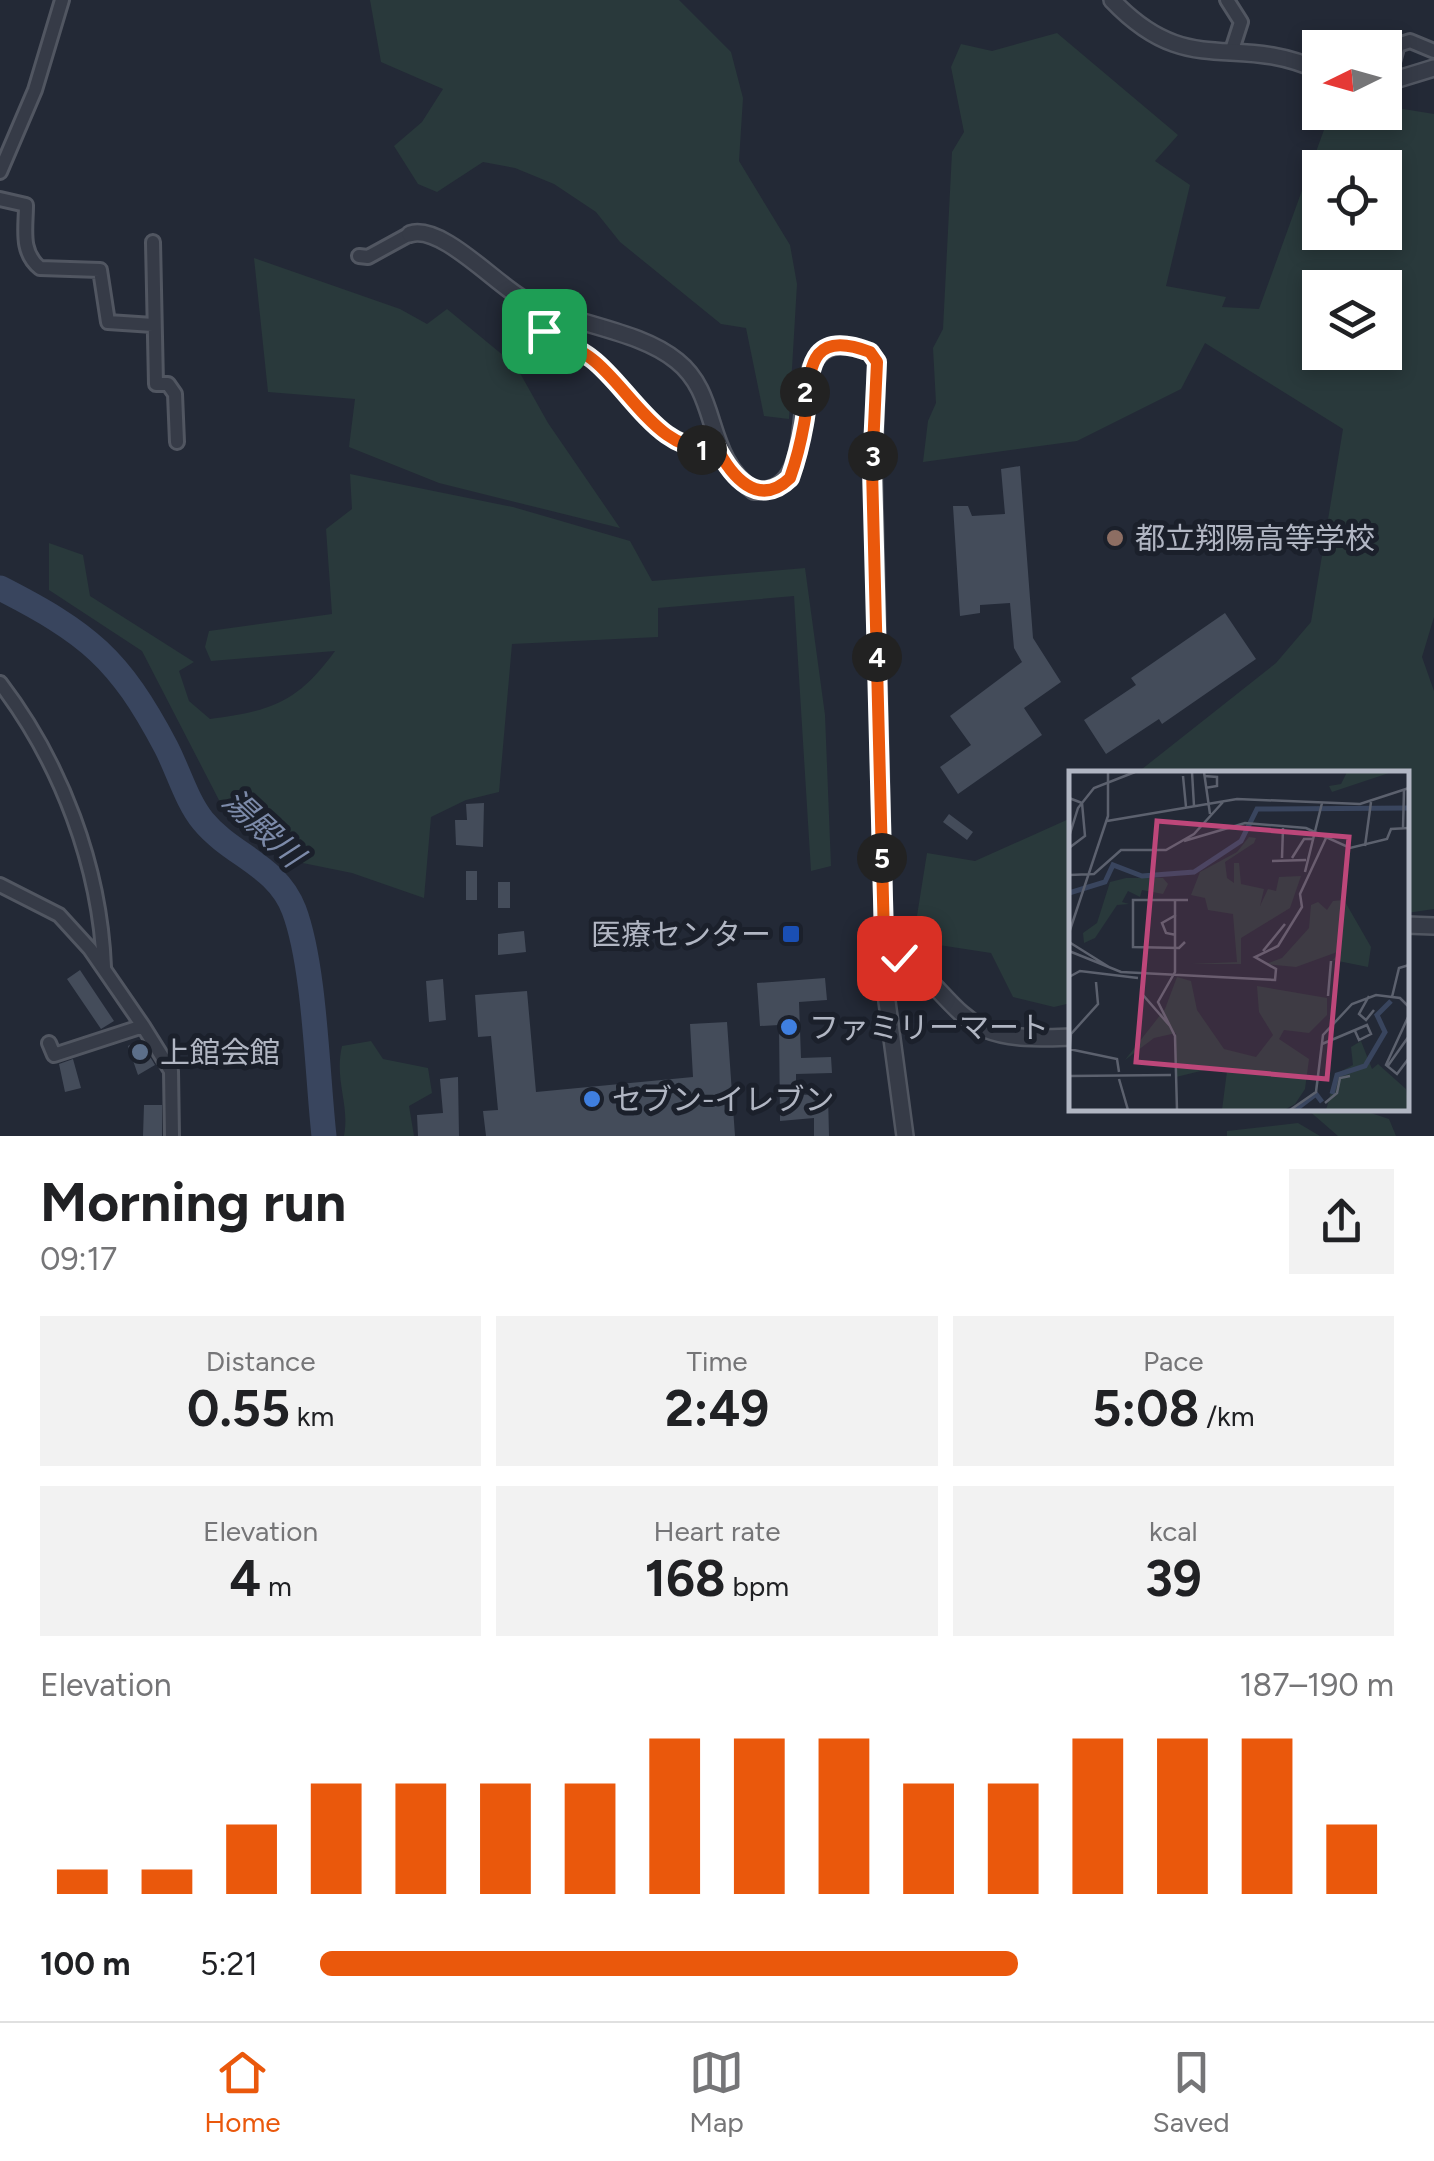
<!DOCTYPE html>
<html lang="en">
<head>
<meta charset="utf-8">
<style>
	:root { --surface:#fff; --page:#f2f2f2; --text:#202124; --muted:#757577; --line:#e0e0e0; --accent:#ea580c }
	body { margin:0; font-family:Figtree,"Noto Sans JP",sans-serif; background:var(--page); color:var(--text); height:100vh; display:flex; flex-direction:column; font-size:38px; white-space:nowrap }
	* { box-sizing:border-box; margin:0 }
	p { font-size:32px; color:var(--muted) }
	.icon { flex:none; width:55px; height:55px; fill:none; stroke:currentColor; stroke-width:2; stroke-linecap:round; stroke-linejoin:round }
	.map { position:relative; height:1136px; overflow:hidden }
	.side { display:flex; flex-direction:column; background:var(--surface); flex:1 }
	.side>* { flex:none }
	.needle { width:65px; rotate:265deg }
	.buttons { position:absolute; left:1302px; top:30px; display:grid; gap:20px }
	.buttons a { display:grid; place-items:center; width:100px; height:100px; border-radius:0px; background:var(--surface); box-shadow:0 5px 15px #0003; font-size:50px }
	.pin { position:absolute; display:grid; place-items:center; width:85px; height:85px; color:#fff; margin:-42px; border-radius:20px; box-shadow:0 5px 15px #0006 }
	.km { position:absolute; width:50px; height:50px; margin:-25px; border-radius:50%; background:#222; color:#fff; font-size:28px; line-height:50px; text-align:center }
	.round { display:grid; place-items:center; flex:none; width:105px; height:105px; border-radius:0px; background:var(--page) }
	.summary { display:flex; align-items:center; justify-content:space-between; height:170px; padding:0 40px }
	h1 { font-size:55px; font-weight:700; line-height:75px }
	.figures { display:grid; grid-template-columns:repeat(3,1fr); gap:15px; height:170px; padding:10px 40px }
	.figures div { display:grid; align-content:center; border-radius:0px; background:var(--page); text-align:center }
	.figures b { font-size:50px; font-weight:700 }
	.figures small { font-size:28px; font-weight:400 }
	.figures p { font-size:28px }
	.chart { height:280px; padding:20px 40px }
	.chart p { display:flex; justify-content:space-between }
	.chart svg { width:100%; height:180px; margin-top:10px; stroke:var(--accent); stroke-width:6 }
	ul { padding:0 40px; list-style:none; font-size:32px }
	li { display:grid; grid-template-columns:160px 120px 1fr; align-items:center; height:75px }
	li i { height:25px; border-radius:12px; background:var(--accent) }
	.tabs { display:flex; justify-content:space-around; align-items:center; height:140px; border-top:2px solid var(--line); background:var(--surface); font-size:28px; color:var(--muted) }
	.tabs a { display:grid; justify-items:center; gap:5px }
	.tabs .on { color:var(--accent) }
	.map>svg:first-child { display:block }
	.green { fill:#29393b; fill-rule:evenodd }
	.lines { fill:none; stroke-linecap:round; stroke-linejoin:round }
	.river { stroke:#39455e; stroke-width:25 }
	.building { fill:#444c5a }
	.minor-casing { stroke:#515661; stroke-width:18 }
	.tertiary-casing { stroke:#515661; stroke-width:20 }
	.minor { stroke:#363b47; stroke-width:12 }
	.tertiary { stroke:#363b47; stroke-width:15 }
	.route-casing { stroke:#fff; stroke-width:20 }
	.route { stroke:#ea580c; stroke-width:12 }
	.education-dot { fill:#8d6e63; stroke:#1b202b; stroke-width:4 }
	.transit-dot { fill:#1a4fb4; stroke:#1b202b; stroke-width:4 }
	.shop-dot { fill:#3f7fe0; stroke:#1b202b; stroke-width:4 }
	.service-dot { fill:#5c6f8a; stroke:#1b202b; stroke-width:4 }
	.labels { text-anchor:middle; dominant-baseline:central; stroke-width:10; stroke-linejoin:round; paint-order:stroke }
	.poi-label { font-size:30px; fill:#b1b6c3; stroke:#1b202b; text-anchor:start }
	.water-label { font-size:32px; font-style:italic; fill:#7c8aa9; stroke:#1b202b }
	.inset-river { fill:none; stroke:#39455e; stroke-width:5 }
	.inset-road { fill:none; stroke:#5c616e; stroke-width:2.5 }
	.view { fill:#bd477a; fill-opacity:0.15; stroke:#bd477a; stroke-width:5 }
	.inset-edge { fill:none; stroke:#b1b6c3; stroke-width:5 }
</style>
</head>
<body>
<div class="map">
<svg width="1434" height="1136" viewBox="0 0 1434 1136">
	<rect width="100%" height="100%" fill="#232936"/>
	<path class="green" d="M 370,0 L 679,0 L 731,52 L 743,98 L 739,161 L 790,245 L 797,284 L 789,419 L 764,416 L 746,328 L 721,324 L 620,242 L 596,212 L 554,184 L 515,168 L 483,162 L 437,192 L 418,184 L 394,146 L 422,122 L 443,89 L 381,62 Z
		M 1057,33 L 1178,135 L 1155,161 L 1190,185 L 1166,286 L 1226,297 L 1222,307 L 1259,309 L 1329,116 L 1385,112 L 1391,107 L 1434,114 L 1434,617 L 1422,657 L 1434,691 L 1434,909 L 1407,913 L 1406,774 L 1137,773 L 1276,663 L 1311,622 L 1343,429 L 1205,343 L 1181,389 L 1077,441 L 923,462 L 928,421 L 936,403 L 933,348 L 943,329 L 952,152 L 964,132 L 951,67 L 961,44 L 992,51 ZM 1320,168 L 1385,168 L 1385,232 L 1320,232 ZM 1320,288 L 1385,288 L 1385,352 L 1320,352 Z
		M 254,258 L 400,309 L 427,324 L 447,309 L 516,366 L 548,423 L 620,528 L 439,483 L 349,447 L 355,399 L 268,392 Z
		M 350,474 L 513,507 L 630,541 L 652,581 L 805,568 L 825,715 L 831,866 L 811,871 L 794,596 L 658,608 L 658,637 L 512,644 L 499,792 L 466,800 L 431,817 L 424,898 L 352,873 L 278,858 L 221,804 L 142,651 L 49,590 L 49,543 L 83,555 L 90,596 L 194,662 L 179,671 L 189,701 L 210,719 C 272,711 298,702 335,651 L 211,661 L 205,647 L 209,631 L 332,614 L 326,529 L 352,509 Z
		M 1071,818 L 1071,1003 L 1054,1007 L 1013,997 L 991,953 L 913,941 L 927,853 L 975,861 Z
		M 371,1041 L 383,1059 L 428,1068 L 432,1093 L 409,1106 L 414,1136 L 344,1136 C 350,1104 334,1081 342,1046 Z
		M 1307,1109 L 1359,1109 L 1389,1119 L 1396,1136 L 1338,1136 Z
		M 1298,1123 L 1320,1136 L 1227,1136 L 1227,1131 Z"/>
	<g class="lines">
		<path class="river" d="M 0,588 C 88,633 119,658 166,747 C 178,770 187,802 203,821 C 232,856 277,865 294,910 C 315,966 317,1073 324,1136"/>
	</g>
	<path class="building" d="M 1020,466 L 1033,638 L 1061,682 L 1024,708 L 1042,735 L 958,794 L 940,767 L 971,745 L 950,716 L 1022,662 L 1014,648 L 1010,603 L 980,605 L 980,613 L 960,616 L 953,506 L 968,506 L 972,516 L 1005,514 L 1001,469 Z
		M 1225,613 L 1256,659 L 1162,724 L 1159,719 L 1106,754 L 1084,720 L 1136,685 L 1131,678 Z
		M 484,803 L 483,847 L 456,845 L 455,820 L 467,820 L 466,804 Z
		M 949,814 L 973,832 L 967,840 L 943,822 Z
		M 466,871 L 477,871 L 477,900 L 466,900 Z
		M 498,882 L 510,882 L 510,908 L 498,908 Z
		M 524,931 L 526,952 L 498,955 L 498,934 Z
		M 80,970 L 114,1021 L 101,1029 L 67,979 Z
		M 825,978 L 827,1000 L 799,1002 L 801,1058 L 831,1057 L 832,1073 L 796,1074 L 796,1095 L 828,1094 L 829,1136 L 814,1136 L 814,1118 L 780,1121 L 779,1025 L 760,1026 L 757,983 Z
		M 443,979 L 446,1020 L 429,1022 L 426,981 Z
		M 527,991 L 536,1092 L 693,1077 L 690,1024 L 727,1022 L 735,1136 L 486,1136 L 483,1111 L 498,1110 L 491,1036 L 478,1037 L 475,995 Z
		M 140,1040 L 155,1065 L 138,1075 L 128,1046 Z
		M 73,1059 L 81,1088 L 65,1092 L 59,1064 Z
		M 458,1077 L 459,1136 L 418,1136 L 417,1115 L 443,1113 L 440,1079 Z
		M 144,1105 L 162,1105 L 162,1136 L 143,1136 Z"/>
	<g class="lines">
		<defs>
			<path id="minor" d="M 1227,0 L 1241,22 L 1231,53
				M 1387,82 L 1398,45 L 1410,41 L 1434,51
				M 0,172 L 35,90 L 62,0
				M 0,199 L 26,205 C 26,228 20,252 40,268 L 100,270 L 108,322 L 153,325
				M 153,242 L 156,384 L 168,384 L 175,394 L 177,442
				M 359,256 L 368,257 L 410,234
				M 544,331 C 560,340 578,349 592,360 C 629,388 663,459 716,447
				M 534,338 L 547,348 L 562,341 L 570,319
				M 0,683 C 61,763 100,866 104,967
				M 0,885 L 59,915 L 90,949 L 143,1026 L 171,1071 L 172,1136
				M 49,1043 L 54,1055 L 143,1026"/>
			<path id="tertiary" d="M 1112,0 C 1189,81 1234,31 1320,71
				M 1385,83 L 1434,68
				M 410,234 C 440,224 493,281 520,297 C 566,325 637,328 677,361 C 721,396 703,455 754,491 C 842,495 760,309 870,352 L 877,362 L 873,469 L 884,938 L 886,994 L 905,1136
				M 1406,925 L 1434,926
				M 885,954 C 929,963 946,1012 985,1029 C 1012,1040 1043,1038 1072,1037"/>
		</defs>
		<use href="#minor" class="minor-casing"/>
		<use href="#tertiary" class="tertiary-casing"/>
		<use href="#minor" class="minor"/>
		<use href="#tertiary" class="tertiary"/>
	</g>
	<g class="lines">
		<defs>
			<path id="route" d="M 544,331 C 560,340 578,348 592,359 C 629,387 663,460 716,446 C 731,476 758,509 790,478 C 796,461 801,441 804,424 C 812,383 800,325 870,352 L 877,362 L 872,469 L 884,938 L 885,954 L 899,958"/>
		</defs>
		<use href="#route" class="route-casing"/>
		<use href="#route" class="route"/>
	</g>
	<circle class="education-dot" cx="1115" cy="538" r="10"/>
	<rect class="transit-dot" x="781" y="924" width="20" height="20" rx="5"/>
	<g class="shop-dot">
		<circle cx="789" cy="1027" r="10"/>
		<circle cx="592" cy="1099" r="10"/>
	</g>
	<circle class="service-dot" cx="140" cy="1052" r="10"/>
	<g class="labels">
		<g class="poi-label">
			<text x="1135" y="538">都立翔陽高等学校</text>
			<text x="771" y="934" text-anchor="end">医療センター</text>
			<text x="809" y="1027">ファミリーマート</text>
			<text x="160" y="1052">上館会館</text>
			<text x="612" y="1099">セブン-イレブン</text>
		</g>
		<g class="water-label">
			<text transform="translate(263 828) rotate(43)">湯殿川</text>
		</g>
	</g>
	<g transform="translate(1069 771)">
		<rect width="340" height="340" fill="#232936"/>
		<path d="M 278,1 L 323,1 L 263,21 L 260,15 L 272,13 ZM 180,66 L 187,67 L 185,72 L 156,91 L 158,107 L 165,112 L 165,92 L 170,92 L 172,113 L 195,118 L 191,135 L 199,118 L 207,120 L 210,106 L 232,105 L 221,137 L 172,167 L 172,193 L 122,193 L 168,191 L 164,143 L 139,139 L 136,127 L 122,124 L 131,101 L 168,81 ZM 57,107 L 94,107 L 99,113 L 94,123 L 73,119 L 71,126 L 59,120 L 53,131 L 60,133 L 48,134 L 26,167 L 15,172 L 14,162 L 28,152 L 41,111 ZM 275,129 L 302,176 L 299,196 L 264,189 L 271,180 L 227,196 L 197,193 L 213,187 L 240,157 L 242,134 L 249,131 L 258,139 L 264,130 ZM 108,206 L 122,210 L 128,239 L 155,278 L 187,286 L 204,264 L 190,241 L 188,215 L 258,227 L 258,244 L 240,262 L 215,259 L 210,268 L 240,288 L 236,318 L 226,333 L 215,339 L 153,339 L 158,300 L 148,296 L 107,306 L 107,262 L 85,267 L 56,289 L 96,238 ZM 292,270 L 303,298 L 309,293 L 337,318 L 340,339 L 257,339 L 267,303 L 284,294 L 282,276 Z" fill="#29393b"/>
		<path class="inset-river" d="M 0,122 L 36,111 L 44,94 L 73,105 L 125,101 L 172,70 L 188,38 L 340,37M 263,323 L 268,304 L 296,295 L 316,261 L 308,244 L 322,230M 226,339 L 247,323 L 253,331"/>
		<path class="inset-road" d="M 123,1 L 125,35M 135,1 L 141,43M 114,5 L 117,36M 135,5 L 148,6 L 148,15 L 136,17M 0,27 L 13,32 L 16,65 L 0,77M 38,50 L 168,28 L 291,33 L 340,17M 334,57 L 335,19M 0,66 L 9,37 L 25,17 L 66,1M 115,70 L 176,52 L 237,57 L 281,77 L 318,68 L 322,58 L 340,57M 296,75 L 302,31M 213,87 L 214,57M 223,87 L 235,68 L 245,68M 203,90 L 237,89M 236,101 L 253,32M 0,104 L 25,103 L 52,79 L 97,79 L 125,63 L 154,31M 106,129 L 106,201 L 89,231 L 106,265 L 108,339M 0,162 L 39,45 L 39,1M 107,164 L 97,162 L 93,152 L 107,144M 0,171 L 40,196M 116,171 L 110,177 L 64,176 L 64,129 L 119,129M 0,180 L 52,201 L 206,209 L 207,198 L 186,186 L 209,175 L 233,136 L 231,123 L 257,67M 194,180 L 216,153M 0,206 L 11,200 L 69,207M 74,224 L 101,255M 259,225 L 262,190M 300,225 L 290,243 L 297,249 L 305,239M 323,226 L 330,197 L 340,194M 340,244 L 317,294 L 328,303 L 340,287M 253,273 L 298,254 L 302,263 L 290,269 L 286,260M 0,278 L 48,288 L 50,301M 0,286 L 2,263 L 29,233 L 27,211M 318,296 L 340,265M 0,305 L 102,304M 50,308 L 59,339M 256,332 L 268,322 L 271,307 L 281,305M 221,339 L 247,321 L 254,264 L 283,233 L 307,224 L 331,227 L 340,236"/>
		<path class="view" d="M 88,50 L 280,66 L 258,308 L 67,291 Z"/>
		<rect width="340" height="340" class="inset-edge"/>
	</g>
</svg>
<div class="buttons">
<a><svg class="needle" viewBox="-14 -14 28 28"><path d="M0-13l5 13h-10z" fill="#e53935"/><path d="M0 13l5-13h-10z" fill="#757577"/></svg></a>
<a><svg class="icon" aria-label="locate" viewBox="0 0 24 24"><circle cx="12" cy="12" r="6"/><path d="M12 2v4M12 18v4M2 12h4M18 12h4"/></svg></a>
<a><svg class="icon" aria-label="layers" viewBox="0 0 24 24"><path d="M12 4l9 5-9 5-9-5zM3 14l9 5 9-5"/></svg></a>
</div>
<div class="pin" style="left:544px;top:331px;background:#1e9e55"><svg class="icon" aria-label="arrive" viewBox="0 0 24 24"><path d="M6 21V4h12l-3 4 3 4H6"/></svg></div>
<div class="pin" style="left:899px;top:958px;background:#d93025"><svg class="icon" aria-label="check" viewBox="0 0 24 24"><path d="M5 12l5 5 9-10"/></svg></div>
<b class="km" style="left:702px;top:450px">1</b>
<b class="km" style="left:805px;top:392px">2</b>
<b class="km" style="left:873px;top:456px">3</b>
<b class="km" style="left:877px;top:657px">4</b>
<b class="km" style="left:882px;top:858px">5</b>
</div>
<section class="side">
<div class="summary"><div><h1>Morning run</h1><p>09:17</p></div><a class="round"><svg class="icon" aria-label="share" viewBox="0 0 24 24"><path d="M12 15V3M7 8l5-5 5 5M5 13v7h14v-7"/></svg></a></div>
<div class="figures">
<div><p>Distance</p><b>0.55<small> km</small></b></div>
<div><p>Time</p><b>2:49</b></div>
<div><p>Pace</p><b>5:08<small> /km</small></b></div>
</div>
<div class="figures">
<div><p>Elevation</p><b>4<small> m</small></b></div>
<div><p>Heart rate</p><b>168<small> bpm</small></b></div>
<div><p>kcal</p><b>39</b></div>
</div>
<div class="chart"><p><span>Elevation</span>187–190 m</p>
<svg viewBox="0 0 160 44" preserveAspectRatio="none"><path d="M5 44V38M15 44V38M25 44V27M35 44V17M45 44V17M55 44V17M65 44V17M75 44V6M85 44V6M95 44V6M105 44V17M115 44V17M125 44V6M135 44V6M145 44V6M155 44V27"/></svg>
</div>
<ul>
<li><b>100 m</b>5:21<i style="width:65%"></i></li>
</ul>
</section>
<nav class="tabs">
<a class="on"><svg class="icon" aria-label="home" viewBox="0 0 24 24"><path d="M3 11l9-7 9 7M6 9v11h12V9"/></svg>Home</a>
<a><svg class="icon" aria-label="map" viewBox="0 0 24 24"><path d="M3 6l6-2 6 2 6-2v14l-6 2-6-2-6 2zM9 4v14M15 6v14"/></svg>Map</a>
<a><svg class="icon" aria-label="saved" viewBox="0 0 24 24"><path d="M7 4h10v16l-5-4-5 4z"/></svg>Saved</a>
</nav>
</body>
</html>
